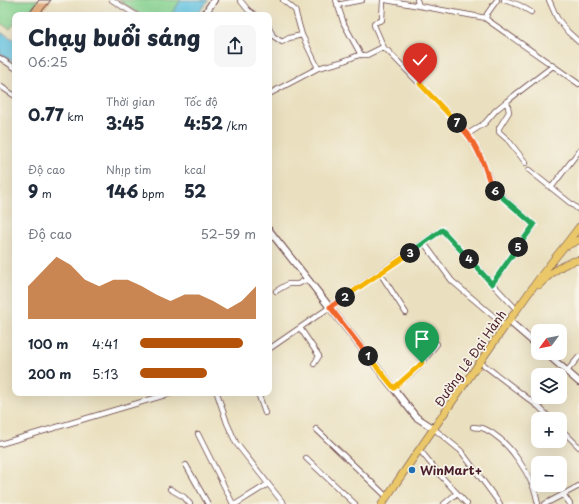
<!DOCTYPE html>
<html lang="vi">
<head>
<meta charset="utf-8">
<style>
	:root { --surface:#fff; --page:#f6f6f7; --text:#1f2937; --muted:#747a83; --accent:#b45309 }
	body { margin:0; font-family:"Playpen Sans",sans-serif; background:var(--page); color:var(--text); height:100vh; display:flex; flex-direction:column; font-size:15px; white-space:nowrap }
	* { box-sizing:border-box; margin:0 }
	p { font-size:13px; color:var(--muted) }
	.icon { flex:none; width:22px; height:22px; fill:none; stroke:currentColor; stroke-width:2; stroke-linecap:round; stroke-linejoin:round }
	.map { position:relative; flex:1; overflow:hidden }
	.details { position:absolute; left:12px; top:12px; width:260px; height:384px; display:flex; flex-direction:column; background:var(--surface); border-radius:8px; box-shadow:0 4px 16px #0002 }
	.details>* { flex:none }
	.needle { width:26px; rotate:238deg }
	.buttons { position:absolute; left:531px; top:324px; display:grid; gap:8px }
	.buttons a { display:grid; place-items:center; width:36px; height:36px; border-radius:8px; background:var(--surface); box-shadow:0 4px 16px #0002; font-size:20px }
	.pin { position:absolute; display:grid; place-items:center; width:34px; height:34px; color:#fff; margin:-41px -17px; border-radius:50% 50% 50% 0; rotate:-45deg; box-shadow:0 0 4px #0007 }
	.pin .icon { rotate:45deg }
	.km { position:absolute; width:20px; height:20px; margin:-10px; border-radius:50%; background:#222; color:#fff; font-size:11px; line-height:20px; text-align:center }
	.round { display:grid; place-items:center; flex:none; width:42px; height:42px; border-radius:8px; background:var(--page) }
	.headline { display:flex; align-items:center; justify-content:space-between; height:68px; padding:0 16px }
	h1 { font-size:22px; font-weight:800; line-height:30px }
	.figures { display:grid; grid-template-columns:repeat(3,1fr); gap:6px; height:68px; padding:4px 16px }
	.figures div { display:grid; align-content:center }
	.figures b { font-size:17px; font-weight:800 }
	.figures small { font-size:11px; font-weight:400 }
	.figures p { font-size:11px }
	.chart { height:112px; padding:8px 16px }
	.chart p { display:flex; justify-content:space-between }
	.chart svg { width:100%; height:72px; margin-top:4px; fill:var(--accent); opacity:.7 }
	ul { padding:0 16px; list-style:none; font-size:13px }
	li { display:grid; grid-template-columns:64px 48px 1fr; align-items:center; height:30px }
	li i { height:10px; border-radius:5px; background:var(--accent) }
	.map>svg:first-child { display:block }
	.green { fill:#87d492; stroke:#687a5e }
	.water { fill:#66c6e4; stroke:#587288 }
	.building { fill:#e1a571 }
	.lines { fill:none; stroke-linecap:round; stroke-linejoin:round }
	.minor-casing { stroke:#623c41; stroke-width:6 }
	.tertiary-casing { stroke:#623c41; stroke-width:8 }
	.primary-casing { stroke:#623c41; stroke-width:8 }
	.minor { stroke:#fff; stroke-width:4.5 }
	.tertiary { stroke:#fff; stroke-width:6 }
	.primary { stroke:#eac769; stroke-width:7 }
	.split-1-casing { stroke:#fff; stroke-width:8 }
	.split-2-casing { stroke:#fff; stroke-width:8 }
	.split-3-casing { stroke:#fff; stroke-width:8 }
	.split-4-casing { stroke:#fff; stroke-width:8 }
	.split-5-casing { stroke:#fff; stroke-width:8 }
	.split-6-casing { stroke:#fff; stroke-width:8 }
	.split-7-casing { stroke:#fff; stroke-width:8 }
	.split-8-casing { stroke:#fff; stroke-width:8 }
	.split-1 { stroke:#f5b400; stroke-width:5 }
	.split-2 { stroke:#f0652b; stroke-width:5 }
	.split-3 { stroke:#f5b400; stroke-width:5 }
	.split-4 { stroke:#22a559; stroke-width:5 }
	.split-5 { stroke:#22a559; stroke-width:5 }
	.split-6 { stroke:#22a559; stroke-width:5 }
	.split-7 { stroke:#f0652b; stroke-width:5 }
	.split-8 { stroke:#f5b400; stroke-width:5 }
	.poi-dot { fill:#1f6fb2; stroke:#f7f3e8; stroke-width:1.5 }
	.labels { text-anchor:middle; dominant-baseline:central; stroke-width:3.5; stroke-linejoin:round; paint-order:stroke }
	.street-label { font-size:12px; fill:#4a1f2b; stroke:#f7f3e8 }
	.poi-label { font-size:12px; font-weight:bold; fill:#4a1f2b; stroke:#f7f3e8; text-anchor:start }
</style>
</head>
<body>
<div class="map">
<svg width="579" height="504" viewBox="0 0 579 504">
	<rect width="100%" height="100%" fill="#f7f3e8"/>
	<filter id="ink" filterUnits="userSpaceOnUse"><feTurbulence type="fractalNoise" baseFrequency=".025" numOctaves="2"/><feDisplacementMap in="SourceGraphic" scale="8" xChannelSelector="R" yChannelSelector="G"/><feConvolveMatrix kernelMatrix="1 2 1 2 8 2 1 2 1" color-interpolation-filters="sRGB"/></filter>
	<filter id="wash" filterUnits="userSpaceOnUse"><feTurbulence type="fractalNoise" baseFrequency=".012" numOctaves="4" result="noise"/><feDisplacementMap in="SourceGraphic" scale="16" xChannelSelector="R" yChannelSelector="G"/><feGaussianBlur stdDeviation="0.9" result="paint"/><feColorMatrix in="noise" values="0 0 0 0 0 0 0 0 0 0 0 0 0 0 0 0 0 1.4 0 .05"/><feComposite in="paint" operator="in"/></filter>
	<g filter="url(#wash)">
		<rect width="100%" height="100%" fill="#eae0bf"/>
		<path class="green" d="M 0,0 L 38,0 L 27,15 L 15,15 L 15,24 L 14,24 L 10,29 L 0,23 Z
			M 119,0 L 181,0 L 171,15 L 141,15 Z"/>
		<path class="water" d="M 181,0 L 208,0 L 197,15 L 171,15 Z
			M 0,32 L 15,40 L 15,63 L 0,53 Z"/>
		<g id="blocks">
			<path class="building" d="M 39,0 L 51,0 L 39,15 L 28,15 Z"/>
		</g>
	</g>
	<g filter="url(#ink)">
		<use href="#blocks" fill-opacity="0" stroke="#623c41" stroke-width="1"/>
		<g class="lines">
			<defs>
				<path id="minor" d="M 112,0 L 136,15
					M 240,0 L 248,10 L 255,15
					M 283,0 L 295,10 L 302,35 L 318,68
					M 336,0 L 344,24 L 361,55
					M 383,0 L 382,20 L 374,23 L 374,25 L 384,48
					M 386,0 L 486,18
					M 417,0 L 419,6
					M 497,0 L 487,14 L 486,19 L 579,84
					M 504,0 L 519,5 L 531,12
					M 549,0 L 557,18 L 568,32 L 579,42
					M 337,5 L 362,0
					M 269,27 L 273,36 L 282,42 L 289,38 L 302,35
					M 0,58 L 15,68
					M 0,86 L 15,96
					M 269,94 L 318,68 L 341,62 L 359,55 L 367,55 L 381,48 L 387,50 L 468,134 L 477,149 L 493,188 L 534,225 L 492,284
					M 507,101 L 509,112 L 499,128 L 499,132 L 508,140 L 526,163
					M 468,134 L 485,123 L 496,110 L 507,101 L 553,66
					M 529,170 L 579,210
					M 551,188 L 579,151
					M 424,243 L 452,281 L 505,326
					M 380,273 L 406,313
					M 276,291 L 288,284 L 298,284 L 308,279
					M 300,328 L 319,356 L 314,364
					M 269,349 L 442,230 L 517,310
					M 480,362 L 539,407 L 551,419
					M 567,371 L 579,357
					M 394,388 L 418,368 L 437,344
					M 217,393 L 227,423 L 236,443 L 284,504
					M 258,393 L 265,413
					M 473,427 C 477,428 481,427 485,429 C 509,440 534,478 538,504
					M 433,428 L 461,451 L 500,504
					M 560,428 L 579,447
					M 316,429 L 387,497
					M 198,434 L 233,504
					M 0,444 L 172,393
					M 419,449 L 441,476 L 467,504
					M 306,458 L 355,504
					M 186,465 L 208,504
					M 170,489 L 184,497 L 190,504
					M 563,494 L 570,504
					M 236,504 L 268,484
					M 444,504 L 457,493
					M 545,504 L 579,486"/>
				<path id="tertiary" d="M 204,15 L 214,0
					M 269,230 L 416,417 L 433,428
					M 509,321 L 538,346
					M 546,353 L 579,382"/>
				<path id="primary" d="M 567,246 L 570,244 L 579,240
					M 539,285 C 550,274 563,262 579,260
					M 382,504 C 433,429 485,354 538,280 C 551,262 566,245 579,227"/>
			</defs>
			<use href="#minor" class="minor-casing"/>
			<use href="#tertiary" class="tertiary-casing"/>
			<use href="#primary" class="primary-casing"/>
			<use href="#minor" class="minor"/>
			<use href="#tertiary" class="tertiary"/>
			<use href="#primary" class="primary"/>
		</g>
	</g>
	<g class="lines" filter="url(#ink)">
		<defs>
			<path id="split-1" d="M 368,356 L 394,388 L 422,363"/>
			<path id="split-2" d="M 345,297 L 330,307 L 368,356"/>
			<path id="split-3" d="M 345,297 L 410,253"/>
			<path id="split-4" d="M 410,253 L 442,230 L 469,259"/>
			<path id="split-5" d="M 469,259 L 492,284 L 518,247"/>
			<path id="split-6" d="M 495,191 L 534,225 L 518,247"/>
			<path id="split-7" d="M 457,123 C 471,137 476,146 484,165 C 487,174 489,183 495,191"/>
			<path id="split-8" d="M 420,84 L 457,123"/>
		</defs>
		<use href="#split-1" class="split-1-casing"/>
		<use href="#split-2" class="split-2-casing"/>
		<use href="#split-3" class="split-3-casing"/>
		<use href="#split-4" class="split-4-casing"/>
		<use href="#split-5" class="split-5-casing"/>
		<use href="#split-6" class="split-6-casing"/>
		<use href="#split-7" class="split-7-casing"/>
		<use href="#split-8" class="split-8-casing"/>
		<use href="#split-1" class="split-1"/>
		<use href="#split-2" class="split-2"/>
		<use href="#split-3" class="split-3"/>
		<use href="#split-4" class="split-4"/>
		<use href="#split-5" class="split-5"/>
		<use href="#split-6" class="split-6"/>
		<use href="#split-7" class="split-7"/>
		<use href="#split-8" class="split-8"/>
	</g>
	<circle class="poi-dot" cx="412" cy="470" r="4"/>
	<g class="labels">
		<g class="street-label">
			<text transform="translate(470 358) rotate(-55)">Đường Lê Đại Hành</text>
		</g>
		<g class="poi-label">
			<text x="420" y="470">WinMart+</text>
		</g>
	</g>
</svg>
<div class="buttons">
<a><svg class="needle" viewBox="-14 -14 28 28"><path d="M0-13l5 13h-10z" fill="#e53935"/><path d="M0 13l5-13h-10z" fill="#747a83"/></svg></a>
<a><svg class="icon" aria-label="layers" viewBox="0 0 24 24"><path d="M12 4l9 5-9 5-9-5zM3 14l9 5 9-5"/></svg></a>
<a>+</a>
<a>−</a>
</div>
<div class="pin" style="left:422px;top:363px;background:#1e9e55"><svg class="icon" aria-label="arrive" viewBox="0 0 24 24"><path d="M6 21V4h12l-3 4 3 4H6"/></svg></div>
<div class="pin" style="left:420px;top:84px;background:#d93025"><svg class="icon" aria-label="check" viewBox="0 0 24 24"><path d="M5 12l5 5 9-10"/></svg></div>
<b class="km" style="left:368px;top:356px">1</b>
<b class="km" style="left:345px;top:297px">2</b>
<b class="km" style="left:410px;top:253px">3</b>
<b class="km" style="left:469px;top:259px">4</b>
<b class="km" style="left:518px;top:247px">5</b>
<b class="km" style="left:495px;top:191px">6</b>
<b class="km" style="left:457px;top:123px">7</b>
<section class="details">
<div class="headline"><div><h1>Chạy buổi sáng</h1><p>06:25</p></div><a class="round"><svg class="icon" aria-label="share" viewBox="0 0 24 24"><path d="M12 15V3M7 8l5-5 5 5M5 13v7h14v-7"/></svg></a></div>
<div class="figures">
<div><b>0.77<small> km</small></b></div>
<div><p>Thời gian</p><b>3:45</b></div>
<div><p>Tốc độ</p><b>4:52<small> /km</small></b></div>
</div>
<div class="figures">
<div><p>Độ cao</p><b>9<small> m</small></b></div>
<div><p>Nhịp tim</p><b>146<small> bpm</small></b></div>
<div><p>kcal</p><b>52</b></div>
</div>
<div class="chart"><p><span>Độ cao</span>52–59 m</p>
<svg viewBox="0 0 160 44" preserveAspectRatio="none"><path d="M0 44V24L10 15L20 6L30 11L40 20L50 24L60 20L70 20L80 24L90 29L100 33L110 29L120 29L130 33L140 38L150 33L160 24V44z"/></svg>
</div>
<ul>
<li><b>100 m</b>4:41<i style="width:89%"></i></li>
<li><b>200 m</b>5:13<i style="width:58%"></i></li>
</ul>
</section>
</div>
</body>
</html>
